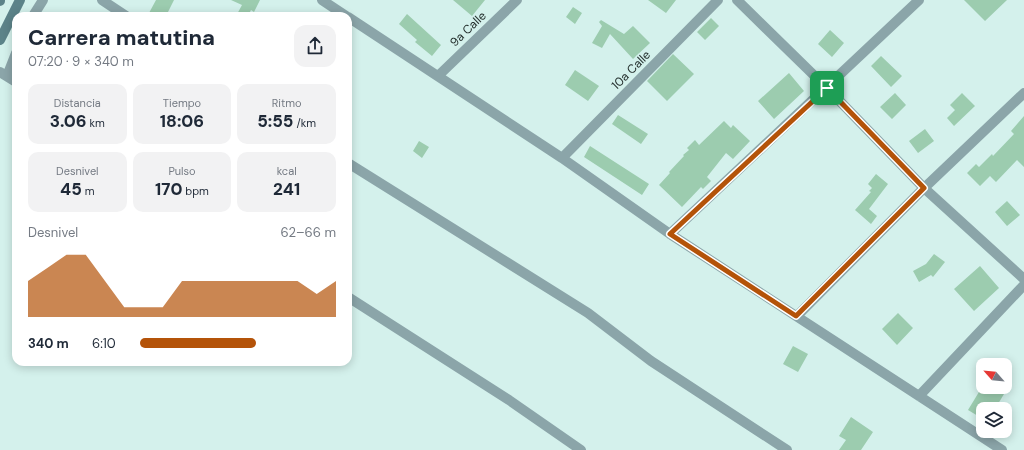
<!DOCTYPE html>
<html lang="es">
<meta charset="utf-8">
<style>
body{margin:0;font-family:"DM Sans",sans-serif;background:#f2f2f3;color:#1f2937;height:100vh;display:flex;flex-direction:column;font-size:15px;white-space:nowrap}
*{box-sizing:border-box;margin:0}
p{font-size:13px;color:#747a83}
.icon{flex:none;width:22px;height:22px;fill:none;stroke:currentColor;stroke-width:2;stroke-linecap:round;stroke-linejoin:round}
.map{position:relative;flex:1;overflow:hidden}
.panel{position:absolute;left:12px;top:12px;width:340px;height:354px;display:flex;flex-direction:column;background:#fff;border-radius:12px;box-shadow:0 2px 10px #0003}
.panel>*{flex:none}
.needle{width:26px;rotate:297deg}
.tools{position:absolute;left:976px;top:358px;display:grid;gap:8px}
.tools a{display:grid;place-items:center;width:36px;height:36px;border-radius:8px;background:#fff;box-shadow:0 2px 10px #0003;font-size:20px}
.pin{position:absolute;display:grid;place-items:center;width:34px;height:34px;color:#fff;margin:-17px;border-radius:8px;box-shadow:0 2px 6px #0006}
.round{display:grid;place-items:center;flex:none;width:42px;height:42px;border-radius:12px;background:#f2f2f3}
.overview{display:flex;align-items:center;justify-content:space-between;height:68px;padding:0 16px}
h1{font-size:22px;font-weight:800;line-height:30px}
.figures{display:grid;grid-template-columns:repeat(3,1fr);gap:6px;height:68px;padding:4px 16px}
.figures div{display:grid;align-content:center;border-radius:10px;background:#f2f2f3;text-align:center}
.figures b{font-size:17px;font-weight:800}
.figures small{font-size:11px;font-weight:400}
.figures p{font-size:11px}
.chart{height:112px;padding:8px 16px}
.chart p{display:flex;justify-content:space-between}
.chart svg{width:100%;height:72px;margin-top:4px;fill:#b45309;opacity:.7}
ul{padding:0 16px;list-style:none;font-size:13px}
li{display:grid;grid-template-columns:64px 48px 1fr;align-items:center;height:30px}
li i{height:10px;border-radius:5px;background:#b45309}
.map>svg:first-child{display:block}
.building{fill:#9cccaf}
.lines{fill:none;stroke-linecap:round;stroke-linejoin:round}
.minor{stroke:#8ba5a9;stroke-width:10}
.secondary{stroke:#5c8389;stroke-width:10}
.route-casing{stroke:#fff;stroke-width:8}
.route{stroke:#b45309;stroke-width:5}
.labels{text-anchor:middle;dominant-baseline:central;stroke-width:3;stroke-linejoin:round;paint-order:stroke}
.street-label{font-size:12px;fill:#25302e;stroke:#d4f1ec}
</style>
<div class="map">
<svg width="1024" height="450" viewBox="0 0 1024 450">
<rect width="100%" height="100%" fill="#d4f1ec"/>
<path class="building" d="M 156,0 L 174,0 L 166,16 L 156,16 L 149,13 Z
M 231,0 L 260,0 L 254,12 L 251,10 L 248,16 L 236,16 L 242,5 Z
M 453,0 L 485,0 L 472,16 Z
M 648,0 L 676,0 L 666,13 Z
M 964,0 L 1007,0 L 985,21 Z
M 573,7 L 582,13 L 575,24 L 566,17 Z
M 407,14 L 441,45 L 432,56 L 415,42 L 417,40 L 399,24 Z
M 711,18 L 719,26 L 705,40 L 697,32 Z
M 601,20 L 624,34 L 633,26 L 650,43 L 633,59 L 610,34 L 602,48 L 592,43 L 602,26 L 599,22 Z
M 830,30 L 844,43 L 832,57 L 818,44 Z
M 673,54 L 694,74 L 667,101 L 647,81 Z
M 881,56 L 902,76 L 891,87 L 871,66 Z
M 575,70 L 599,86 L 588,101 L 565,85 Z
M 789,73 L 804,91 L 774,119 L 758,101 Z
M 895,93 L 906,105 L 892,119 L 880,107 Z
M 962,93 L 975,106 L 954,126 L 947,118 L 955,110 L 950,105 Z
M 618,115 L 648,134 L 641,144 L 612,124 Z
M 1024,116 L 1024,167 L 1017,160 L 996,182 L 990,176 L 980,186 L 967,173 L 976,164 L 979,167 L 992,154 L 993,156 L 1014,134 L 1011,131 Z
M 724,121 L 731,128 L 733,125 L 750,141 L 733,159 L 726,153 L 707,177 L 711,181 L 703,189 L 701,187 L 682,207 L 659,185 L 670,173 L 669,172 L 684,156 L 683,155 L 689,150 L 687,148 L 695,140 L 699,145 Z
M 925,129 L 934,141 L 918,153 L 909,141 Z
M 419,141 L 429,147 L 422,158 L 413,151 Z
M 590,146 L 649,184 L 642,195 L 584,157 Z
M 876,174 L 888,184 L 869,209 L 877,216 L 871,224 L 855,210 L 871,192 L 869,191 L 872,188 L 868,184 Z
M 1007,201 L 1020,215 L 1007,226 L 995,212 Z
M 934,254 L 945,262 L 933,277 L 931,275 L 919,282 L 913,271 L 926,264 Z
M 980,266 L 999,288 L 974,311 L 954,289 Z
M 898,313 L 913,328 L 897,345 L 882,329 Z
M 793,346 L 808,354 L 798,372 L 783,364 Z
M 982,387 L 993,387 L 1004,394 L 995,409 L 983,409 L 983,419 L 968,410 Z
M 851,417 L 873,432 L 861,450 L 839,450 L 846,440 L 839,436 Z"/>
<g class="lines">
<path class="minor" d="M 102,0 L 126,16
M 322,0 L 346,16
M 737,0 L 827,88 L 924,188 L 1024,279
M 33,16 L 43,0
M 348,17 L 562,158 L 670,234 L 1002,450
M 0,72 L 16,82
M 7,76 L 16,53
M 438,76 L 517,0
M 562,158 L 718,0
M 348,163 L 588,313 L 651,361 L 787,450
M 670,234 L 919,0
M 348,297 L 509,400 L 581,450
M 797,316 L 924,188 L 1024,93
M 919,396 L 1024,285"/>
<path class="secondary" d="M 0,1 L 0,0
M 0,40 L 20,0"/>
</g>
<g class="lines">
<defs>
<path id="route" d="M 827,88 L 924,188 L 796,316 L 670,234 Z"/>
</defs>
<use href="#route" class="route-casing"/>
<use href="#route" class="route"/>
</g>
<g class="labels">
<g class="street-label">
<text transform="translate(468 29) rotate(-44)">9a Calle</text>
<text transform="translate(631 70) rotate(-45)">10a Calle</text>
</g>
</g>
</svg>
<div class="tools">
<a><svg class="needle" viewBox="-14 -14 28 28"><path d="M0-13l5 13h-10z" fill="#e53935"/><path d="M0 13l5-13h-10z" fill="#747a83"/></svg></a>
<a><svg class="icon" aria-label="layers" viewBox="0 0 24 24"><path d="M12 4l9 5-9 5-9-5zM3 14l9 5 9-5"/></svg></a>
</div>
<div class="pin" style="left:827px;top:88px;background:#1e9e55"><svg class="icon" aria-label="arrive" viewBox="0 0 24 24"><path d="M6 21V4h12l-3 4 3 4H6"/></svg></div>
<section class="panel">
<div class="overview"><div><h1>Carrera matutina</h1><p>07:20 · 9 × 340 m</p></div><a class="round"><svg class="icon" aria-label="share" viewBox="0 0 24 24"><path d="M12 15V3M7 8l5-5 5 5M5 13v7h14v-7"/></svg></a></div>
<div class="figures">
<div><p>Distancia</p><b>3.06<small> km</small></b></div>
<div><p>Tiempo</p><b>18:06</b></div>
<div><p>Ritmo</p><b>5:55<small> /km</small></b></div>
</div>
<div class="figures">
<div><p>Desnivel</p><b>45<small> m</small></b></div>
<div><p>Pulso</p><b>170<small> bpm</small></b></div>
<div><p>kcal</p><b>241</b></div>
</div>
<div class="chart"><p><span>Desnivel</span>62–66 m</p>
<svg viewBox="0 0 160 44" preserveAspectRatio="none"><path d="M0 44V22L10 14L20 6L30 6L40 22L50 38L60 38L70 38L80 22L90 22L100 22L110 22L120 22L130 22L140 22L150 30L160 22V44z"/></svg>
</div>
<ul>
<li><b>340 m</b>6:10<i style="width:59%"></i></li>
</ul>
</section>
</div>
